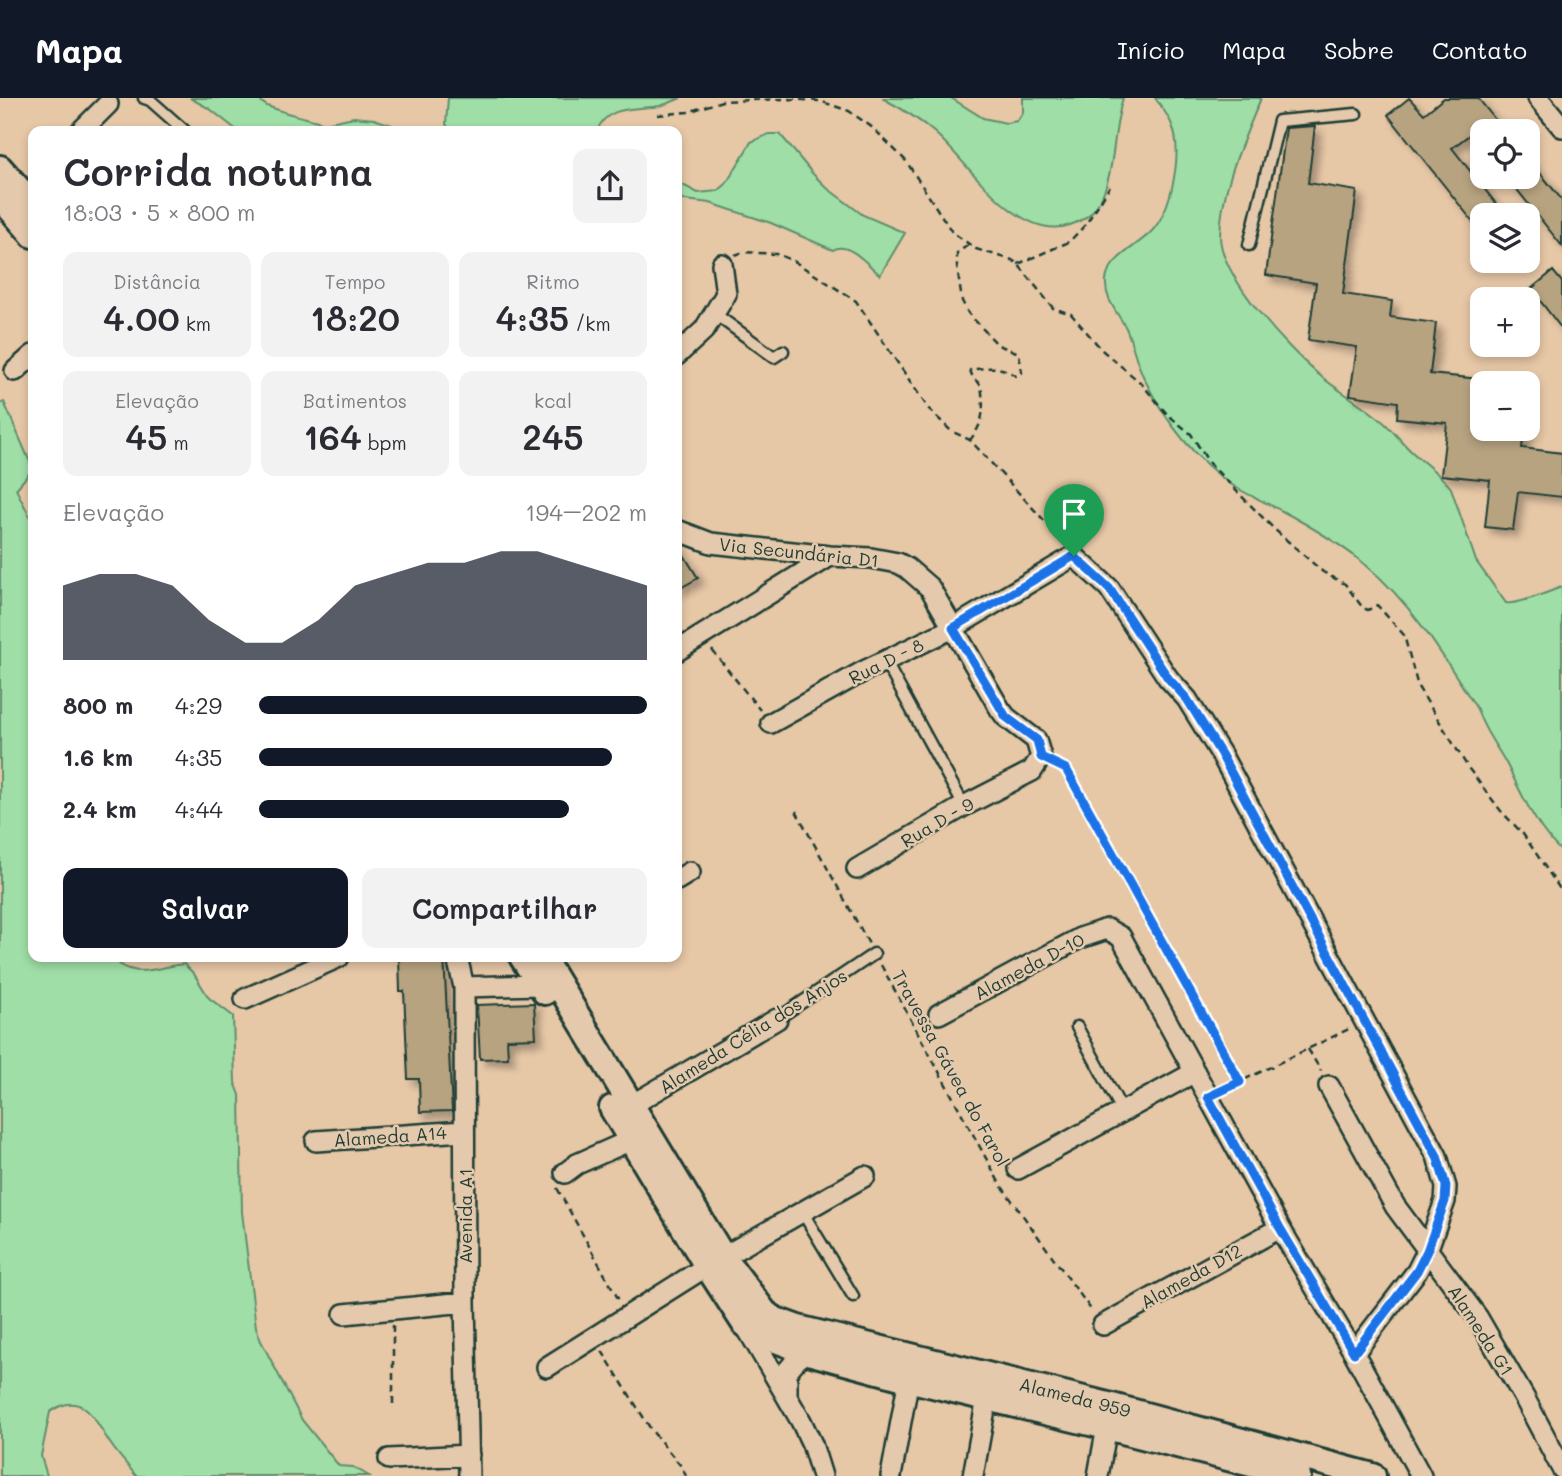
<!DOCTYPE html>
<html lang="pt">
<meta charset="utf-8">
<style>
body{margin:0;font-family:Mali,sans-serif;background:#f2f2f3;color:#2b2b33;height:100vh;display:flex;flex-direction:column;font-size:26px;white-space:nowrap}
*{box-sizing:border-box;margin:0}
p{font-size:23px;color:#7c7c81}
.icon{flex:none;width:38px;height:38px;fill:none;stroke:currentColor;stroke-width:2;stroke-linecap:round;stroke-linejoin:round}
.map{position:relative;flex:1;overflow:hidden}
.details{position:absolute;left:28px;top:28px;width:654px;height:836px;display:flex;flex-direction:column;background:#fff;border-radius:14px;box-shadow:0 4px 10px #0003}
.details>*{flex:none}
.tools{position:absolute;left:1470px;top:21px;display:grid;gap:14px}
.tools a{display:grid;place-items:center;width:70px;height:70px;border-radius:14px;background:#fff;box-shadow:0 4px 10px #0003;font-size:35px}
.pin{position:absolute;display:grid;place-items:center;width:60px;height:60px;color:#fff;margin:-72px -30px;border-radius:50% 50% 50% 0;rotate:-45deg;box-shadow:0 0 7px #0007}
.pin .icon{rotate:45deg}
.round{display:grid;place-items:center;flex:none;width:74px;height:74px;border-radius:14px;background:#f2f2f3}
.overview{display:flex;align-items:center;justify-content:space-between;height:119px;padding:0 35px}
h1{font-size:38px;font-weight:600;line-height:52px}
.stats{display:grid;grid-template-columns:repeat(3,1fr);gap:10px;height:119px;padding:7px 35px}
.stats div{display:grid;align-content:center;border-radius:14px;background:#f2f2f3;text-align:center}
.stats b{font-size:35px;font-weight:600}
.stats small{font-size:19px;font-weight:400}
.stats p{font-size:19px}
.chart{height:196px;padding:14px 35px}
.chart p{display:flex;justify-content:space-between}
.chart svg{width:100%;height:126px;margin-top:7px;fill:#111827;opacity:.7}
.action{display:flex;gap:14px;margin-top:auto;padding:14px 35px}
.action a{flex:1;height:80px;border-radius:14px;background:#111827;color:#fff;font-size:28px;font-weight:600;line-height:80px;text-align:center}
.action a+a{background:#f2f2f3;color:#2b2b33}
ul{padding:0 35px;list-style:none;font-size:23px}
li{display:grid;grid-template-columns:112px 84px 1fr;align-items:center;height:52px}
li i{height:18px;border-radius:9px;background:#111827}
header{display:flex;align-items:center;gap:42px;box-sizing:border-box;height:98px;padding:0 35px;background:#111827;color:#fff}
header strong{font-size:33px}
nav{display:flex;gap:38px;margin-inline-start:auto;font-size:24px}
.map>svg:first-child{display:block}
.green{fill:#9fdea6;stroke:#5f8e6d;stroke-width:2}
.building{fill:#b7a380;stroke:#1f3d34;stroke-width:2;filter:url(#shadow)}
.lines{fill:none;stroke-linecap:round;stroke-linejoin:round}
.service-casing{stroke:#1f3d34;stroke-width:15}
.minor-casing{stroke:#1f3d34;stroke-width:24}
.tertiary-casing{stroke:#1f3d34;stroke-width:30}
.path{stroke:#1f3d34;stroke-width:2.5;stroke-dasharray:7 5;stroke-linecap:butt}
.service{stroke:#e5c9ac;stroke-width:10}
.minor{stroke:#e5c9ac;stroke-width:19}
.tertiary{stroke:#e5c9ac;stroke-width:24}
.route-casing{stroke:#fff;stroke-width:14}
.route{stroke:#1a73e8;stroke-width:9}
.labels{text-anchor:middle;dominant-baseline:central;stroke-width:5;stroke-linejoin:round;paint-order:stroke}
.street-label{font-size:18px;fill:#1f3d34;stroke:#e5c9ac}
</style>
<header>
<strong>Mapa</strong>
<nav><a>Início</a><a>Mapa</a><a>Sobre</a><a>Contato</a></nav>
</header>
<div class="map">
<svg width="1562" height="1378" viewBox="0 0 1562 1378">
<defs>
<filter id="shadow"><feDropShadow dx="6" dy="6" stdDeviation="3.5" flood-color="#0004"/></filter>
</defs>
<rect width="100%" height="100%" fill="#e6c7a6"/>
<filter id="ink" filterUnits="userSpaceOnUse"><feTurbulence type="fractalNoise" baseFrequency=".0143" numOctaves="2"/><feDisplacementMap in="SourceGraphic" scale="14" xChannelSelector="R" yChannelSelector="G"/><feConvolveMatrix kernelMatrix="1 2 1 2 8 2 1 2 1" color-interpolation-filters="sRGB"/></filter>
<g filter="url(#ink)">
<path class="green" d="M 190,0 L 256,0 L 267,8 L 287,15 L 325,25 L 354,19 L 374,21 L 410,33 L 238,33 L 210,11 Z
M 448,0 L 681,0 C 674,3 667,6 660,8 C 637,12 607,6 597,33 L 450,33 L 446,26 Z
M 882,0 L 951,0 L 983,20 L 1006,25 L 1017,23 L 1023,14 L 1023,0 L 1123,0 C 1112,33 1116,74 1099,104 C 1093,116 1082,123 1070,127 C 1018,145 969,65 935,35 C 919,21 901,10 882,0 Z
M 1155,0 L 1261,0 C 1243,44 1221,89 1220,138 C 1220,177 1287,250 1317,275 C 1337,293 1362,305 1382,323 C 1393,332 1401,344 1412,354 C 1425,366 1440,376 1451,390 L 1476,463 L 1506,505 C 1518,507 1548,494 1562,489 L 1562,754 C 1535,729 1522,696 1506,665 C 1496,647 1483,631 1477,611 C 1445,561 1413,507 1367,468 C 1342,447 1312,429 1282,413 C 1267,405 1250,398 1235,389 C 1196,363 1164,322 1144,280 C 1136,264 1133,246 1126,230 C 1118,215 1104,201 1106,182 C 1109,160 1138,148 1152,133 C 1172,111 1183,54 1172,27 C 1168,17 1161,8 1155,0 Z
M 769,36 L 780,36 L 813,76 L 827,90 L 863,117 L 905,135 L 880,177 C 869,168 848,142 833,152 L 771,125 L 710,105 L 677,101 L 677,84 L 698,95 L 718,93 L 726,86 L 751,44 Z
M 4,304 L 33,371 L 16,391 L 33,425 L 33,859 L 112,859 C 133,884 158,868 184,866 L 194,876 L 209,900 L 233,918 L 235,984 L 240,997 L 242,1114 L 256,1229 L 261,1243 L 302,1322 L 339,1368 L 353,1369 L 369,1378 L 136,1378 C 127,1366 116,1355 108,1342 C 93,1318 81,1292 50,1314 L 41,1358 L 47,1378 L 0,1378 L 0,306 Z"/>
<path class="building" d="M 1409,0 L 1424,16 L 1444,0 L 1478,0 L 1504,33 L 1482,33 L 1482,48 L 1472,35 L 1452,50 L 1505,117 L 1482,117 L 1482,135 L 1388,17 Z
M 1315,28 L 1308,85 L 1357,93 L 1343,196 L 1392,203 L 1390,219 L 1436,225 L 1430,276 L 1480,281 L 1475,331 L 1524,333 L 1522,350 L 1562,355 L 1562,399 L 1518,394 L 1513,432 L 1485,429 L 1490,382 L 1441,377 L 1447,325 L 1397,320 L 1398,304 L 1350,297 L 1357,249 L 1308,242 L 1316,185 L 1266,177 L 1286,30 Z
M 1528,60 L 1562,102 L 1562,148 L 1507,79 L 1528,79 Z
M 1553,173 L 1562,184 L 1562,231 L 1531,191 Z
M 677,446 L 698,480 L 677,492 Z
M 399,859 L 444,859 L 452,1013 L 420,1014 L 419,981 L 408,981 L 404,893 L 400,893 Z
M 534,905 L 536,940 L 507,941 L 508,960 L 480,961 L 477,907 Z"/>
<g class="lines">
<defs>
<path id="service" d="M 144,0 L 150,2 L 185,33
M 1249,147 L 1279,23 L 1356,16
M 715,216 L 774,259 L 783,253
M 885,563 L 964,708
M 777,921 L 874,856
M 1077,929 L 1123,1014
M 803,1115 L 853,1198"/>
<path id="minor" d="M 1538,0 L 1562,29
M 81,33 L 108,6
M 677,257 L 704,232 L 726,196 L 722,166
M 15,273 L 33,257
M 677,432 L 711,445 L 830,458 L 871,460 L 898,465 L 907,470 L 930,490 L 1000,611 L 1006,619 L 1036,642 L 1041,659 L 1032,673 L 964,708 L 857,771
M 677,553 L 830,458
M 771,625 L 864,573 L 953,530 L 1074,458 L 1109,490 L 1168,580 L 1187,601 L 1221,656 L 1437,1058 L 1446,1089 L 1445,1103 L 1427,1153 L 1417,1173 L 1354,1255
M 677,782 L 690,774
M 457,859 L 464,889 L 465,1204 L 469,1378
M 464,889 L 541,887
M 245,901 L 339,859
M 939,916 L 1080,840 L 1107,831 L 1121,839 L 1280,1130 L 1354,1255 L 1421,1378
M 1329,988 L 1395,1108 L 1478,1220 L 1525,1301 L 1562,1371
M 630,1008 L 777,921
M 316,1043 L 464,1033
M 1018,1071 L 1195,974
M 565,1075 L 577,1066 L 631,1042
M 723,1159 L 865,1078
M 344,1216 L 465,1204
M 745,1227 L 801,1323 L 812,1346 L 822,1378
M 1103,1227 L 1280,1130
M 547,1269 L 707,1168
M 787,1297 L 787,1273 L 800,1258 L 817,1247
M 389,1361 L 469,1357
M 891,1378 L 911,1269
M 973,1378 L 987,1300
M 1098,1378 L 1107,1329"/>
<path id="tertiary" d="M 0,70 L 33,107
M 0,99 L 33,137
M 522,859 L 545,894
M 542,859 L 723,1159 L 765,1215 L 776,1222 L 798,1230 L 1108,1307 L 1373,1378
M 612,1010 L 707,1168 L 744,1225 L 755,1234 L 808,1254 L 908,1281 L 1107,1329 L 1298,1378"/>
</defs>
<use href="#service" class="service-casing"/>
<use href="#minor" class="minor-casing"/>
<use href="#tertiary" class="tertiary-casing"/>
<path class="path" d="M 658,17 L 688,14 L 722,3 L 787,1 L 820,3 L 849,13 L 873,30 L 906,63 L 952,134 L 976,151 L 1012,162 L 1018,166 L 1053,210 L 1071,216 L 1103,253 L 1141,285 L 1167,316 L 1191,336 L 1209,365 L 1274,431 L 1323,474 L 1345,486 L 1363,510 L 1368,512 L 1377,507 L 1404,537 L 1418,589 L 1469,671 L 1501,713 L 1523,736 L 1562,794
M 968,147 L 957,155 L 957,169 L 962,203 L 968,215 L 998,247 L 1019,255 L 1022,275 L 1016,278 C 1001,267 988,269 970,272 L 973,280 L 981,287 C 984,309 985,324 970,342
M 735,157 L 744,154 L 776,156 L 792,162 L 856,203 L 928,310 L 951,333 L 970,342 L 1064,444
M 1018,166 L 1069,144 L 1086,126 L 1110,88
M 712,552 L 760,612
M 1056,667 L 1066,671 L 1240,984
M 796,713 L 869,846
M 881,867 L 1000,1086 L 1092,1213
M 1308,951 L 1321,973
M 1223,992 L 1349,931
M 557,1090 L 620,1204
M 602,1253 L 652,1333 L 681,1368 L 686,1378
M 393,1306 L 393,1227"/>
<use href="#service" class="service"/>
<use href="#minor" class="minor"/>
<use href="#tertiary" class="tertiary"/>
</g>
</g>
<g class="lines" filter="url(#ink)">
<defs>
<path id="route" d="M 1074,458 L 1109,490 L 1168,580 L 1187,601 L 1221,656 L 1437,1058 L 1446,1088 L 1445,1103 L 1427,1153 L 1417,1173 L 1354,1255 L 1280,1130 L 1208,999 L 1240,984 L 1066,671 L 1041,659 L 1037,642 L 1006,619 L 953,530 Z"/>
</defs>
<use href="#route" class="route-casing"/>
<use href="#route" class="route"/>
</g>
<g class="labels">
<g class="street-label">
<text transform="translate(799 454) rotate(6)">Via Secundária D1</text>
<text transform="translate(886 563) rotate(-26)">Rua D - 8</text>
<text transform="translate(937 724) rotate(-30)">Rua D - 9</text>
<text transform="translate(1029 868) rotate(-28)">Alameda D-10</text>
<text transform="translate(753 933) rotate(-32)">Alameda Célia dos Anjos</text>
<text transform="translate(951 970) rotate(61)">Travessa Gávea do Farol</text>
<text transform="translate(390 1038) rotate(-4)">Alameda A14</text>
<text transform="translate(465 1118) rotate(-90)">Avenida A1</text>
<text transform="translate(1191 1178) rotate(-29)">Alameda D12</text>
<text transform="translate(1481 1232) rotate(57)">Alameda G1</text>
<text transform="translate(1075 1299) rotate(14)">Alameda 959</text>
</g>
</g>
</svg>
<div class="tools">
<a><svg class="icon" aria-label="locate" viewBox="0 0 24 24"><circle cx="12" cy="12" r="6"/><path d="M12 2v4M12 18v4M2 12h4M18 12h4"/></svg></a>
<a><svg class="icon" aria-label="layers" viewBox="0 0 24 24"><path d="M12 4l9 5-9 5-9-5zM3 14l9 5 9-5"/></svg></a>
<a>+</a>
<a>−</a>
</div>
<div class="pin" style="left:1074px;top:458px;background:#1e9e55"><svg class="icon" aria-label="arrive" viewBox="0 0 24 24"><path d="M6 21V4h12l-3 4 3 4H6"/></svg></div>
<section class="details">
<div class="overview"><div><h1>Corrida noturna</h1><p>18:03 · 5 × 800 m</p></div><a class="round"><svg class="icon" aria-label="share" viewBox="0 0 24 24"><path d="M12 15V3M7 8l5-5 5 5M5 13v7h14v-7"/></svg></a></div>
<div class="stats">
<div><p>Distância</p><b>4.00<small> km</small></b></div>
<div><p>Tempo</p><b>18:20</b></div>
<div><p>Ritmo</p><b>4:35<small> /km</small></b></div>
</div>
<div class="stats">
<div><p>Elevação</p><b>45<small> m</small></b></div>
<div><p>Batimentos</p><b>164<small> bpm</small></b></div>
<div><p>kcal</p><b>245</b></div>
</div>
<div class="chart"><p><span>Elevação</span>194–202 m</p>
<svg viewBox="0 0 160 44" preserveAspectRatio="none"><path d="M0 44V18L10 14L20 14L30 18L40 30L50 38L60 38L70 30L80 18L90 14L100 10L110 10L120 6L130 6L140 10L150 14L160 18V44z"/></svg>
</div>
<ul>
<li><b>800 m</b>4:29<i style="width:100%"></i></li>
<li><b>1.6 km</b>4:35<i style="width:91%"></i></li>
<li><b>2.4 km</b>4:44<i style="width:80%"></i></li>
</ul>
<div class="action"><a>Salvar</a><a>Compartilhar</a></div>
</section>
</div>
